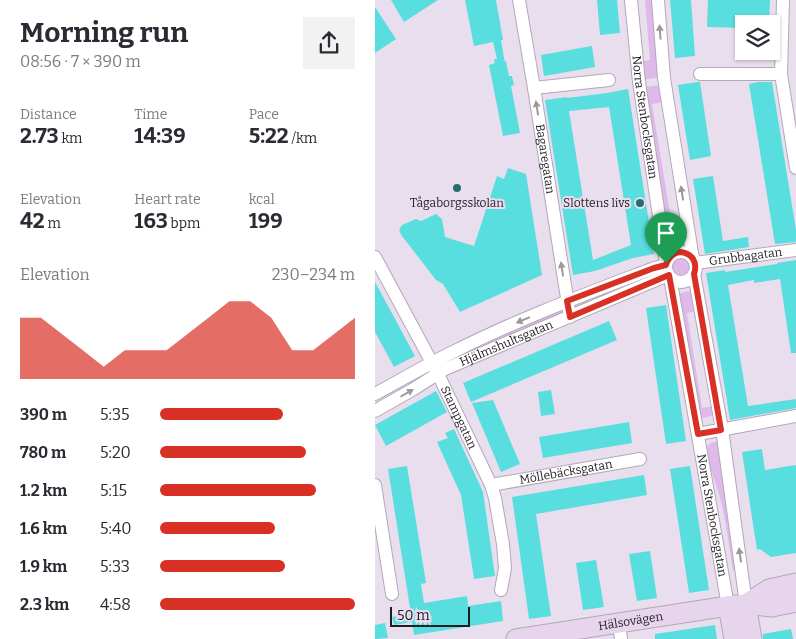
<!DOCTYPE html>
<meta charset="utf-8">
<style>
body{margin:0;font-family:Bitter,serif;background:#f2f2f3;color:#2b2b33;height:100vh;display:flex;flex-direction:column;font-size:19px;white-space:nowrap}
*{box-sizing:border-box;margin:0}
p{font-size:16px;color:#7c7c81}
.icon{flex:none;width:28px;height:28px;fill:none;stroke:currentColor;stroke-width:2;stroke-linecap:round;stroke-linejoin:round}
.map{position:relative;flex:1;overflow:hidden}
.panel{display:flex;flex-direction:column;background:#fff;width:375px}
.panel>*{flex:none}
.fabs{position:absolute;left:360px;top:15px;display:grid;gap:10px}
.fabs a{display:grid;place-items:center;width:45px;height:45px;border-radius:0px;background:#fff;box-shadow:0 1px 4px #0004;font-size:25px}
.scale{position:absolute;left:15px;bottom:12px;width:80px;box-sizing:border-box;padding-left:5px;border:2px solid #201c22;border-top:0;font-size:14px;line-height:18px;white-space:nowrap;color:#201c22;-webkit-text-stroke:4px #e9deed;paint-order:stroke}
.pin{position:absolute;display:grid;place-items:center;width:42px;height:42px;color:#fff;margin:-51px -21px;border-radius:50% 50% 50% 0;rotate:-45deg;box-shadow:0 0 5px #0007}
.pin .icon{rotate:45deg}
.round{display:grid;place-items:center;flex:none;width:52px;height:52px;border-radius:0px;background:#f2f2f3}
.summary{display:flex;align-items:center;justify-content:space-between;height:85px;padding:0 20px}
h1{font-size:28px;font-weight:700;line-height:38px}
.stats{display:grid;grid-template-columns:repeat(3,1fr);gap:8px;height:85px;padding:5px 20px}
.stats div{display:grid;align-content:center}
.stats b{font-size:21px;font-weight:700}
.stats small{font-size:14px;font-weight:400}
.stats p{font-size:14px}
.chart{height:140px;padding:10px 20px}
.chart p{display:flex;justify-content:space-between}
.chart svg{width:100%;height:90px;margin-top:5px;fill:#d93025;opacity:.7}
ul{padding:0 20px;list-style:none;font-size:16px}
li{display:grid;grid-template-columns:80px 60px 1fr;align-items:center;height:38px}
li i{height:12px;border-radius:6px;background:#d93025}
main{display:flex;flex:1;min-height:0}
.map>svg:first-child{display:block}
.green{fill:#deb9ea}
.building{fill:#59dee0;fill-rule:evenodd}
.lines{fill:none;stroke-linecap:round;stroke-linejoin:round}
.street-casing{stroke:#b3a8b7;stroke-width:14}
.secondary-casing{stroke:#b3a8b7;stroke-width:21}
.street{stroke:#fff;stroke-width:12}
.secondary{stroke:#e7d4ed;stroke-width:19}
.oneway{fill:#9b999c}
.route-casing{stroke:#fff;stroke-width:10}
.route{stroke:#d93025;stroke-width:6}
.poi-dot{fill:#236f70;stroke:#e9deed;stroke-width:2}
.labels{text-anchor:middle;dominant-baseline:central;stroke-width:4;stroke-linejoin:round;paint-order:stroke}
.street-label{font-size:12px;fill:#201c22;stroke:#e9deed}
.poi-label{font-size:12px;fill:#201c22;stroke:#e9deed}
</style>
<main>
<section class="panel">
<div class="summary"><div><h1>Morning run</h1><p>08:56 · 7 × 390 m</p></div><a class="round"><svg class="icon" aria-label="share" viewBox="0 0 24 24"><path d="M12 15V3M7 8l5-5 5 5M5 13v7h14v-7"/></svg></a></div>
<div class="stats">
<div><p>Distance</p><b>2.73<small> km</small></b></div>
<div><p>Time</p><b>14:39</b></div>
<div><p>Pace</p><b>5:22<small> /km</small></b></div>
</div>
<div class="stats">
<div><p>Elevation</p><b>42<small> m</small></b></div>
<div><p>Heart rate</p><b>163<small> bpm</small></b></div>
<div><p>kcal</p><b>199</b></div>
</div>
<div class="chart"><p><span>Elevation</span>230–234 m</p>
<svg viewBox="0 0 160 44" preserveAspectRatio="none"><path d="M0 44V14L10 14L20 22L30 30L40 38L50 30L60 30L70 30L80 22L90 14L100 6L110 6L120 14L130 30L140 30L150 22L160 14V44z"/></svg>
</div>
<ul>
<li><b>390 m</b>5:35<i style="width:63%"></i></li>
<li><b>780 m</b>5:20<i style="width:75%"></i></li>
<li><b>1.2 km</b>5:15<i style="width:80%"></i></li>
<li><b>1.6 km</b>5:40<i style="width:59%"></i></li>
<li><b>1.9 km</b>5:33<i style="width:64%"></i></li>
<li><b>2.3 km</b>4:58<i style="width:100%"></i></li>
</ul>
</section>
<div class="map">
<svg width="421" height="639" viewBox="0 0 421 639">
<rect width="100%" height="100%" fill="#e9deed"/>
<path class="green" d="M 270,0 L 277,0 L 285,77 L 267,80 L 265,62 L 275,60 Z
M 286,85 L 289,102 L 277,104 L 297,226 L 308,225 L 311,239 L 293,242 L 269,87 Z
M297 266a9 9 0 1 1 18 0a9 9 0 1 1-18 0Z
M 319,290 L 323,311 L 312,313 L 327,408 L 338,406 L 340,415 L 323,419 L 301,294 Z
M 185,310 L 188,315 L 77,363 L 75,357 Z
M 345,441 L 362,570 L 358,571 C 353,541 350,508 339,479 C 336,470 330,458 332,448 C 334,442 339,442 345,441 Z"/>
<path class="building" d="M 16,0 L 63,0 L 29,22 Z
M 90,0 L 121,0 L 128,40 L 126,40 L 129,58 L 125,58 L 129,58 L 130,62 L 131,61 L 134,76 L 137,76 L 139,85 L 136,86 L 145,133 L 128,136 L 114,65 L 120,63 L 119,59 L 122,59 L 118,42 L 99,46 Z
M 222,0 L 242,0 L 245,33 L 225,35 Z
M 295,0 L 316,0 L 320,56 L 300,58 Z
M 333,0 L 395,0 L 394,24 L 369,24 L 369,28 L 332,27 Z
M 0,7 L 21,39 L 0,53 Z
M 217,46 L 220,67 L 169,76 L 166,55 Z
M 323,82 L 325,82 L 336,156 L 315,160 L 303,85 Z
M 383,82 L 397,82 L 421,230 L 421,242 L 400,244 L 374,84 Z
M 253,89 L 279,254 L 258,258 L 220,271 L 198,275 L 170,100 L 192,97 L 192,98 L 232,93 ZM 234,107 L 256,245 L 218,260 L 194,111 Z
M 133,168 L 151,174 L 167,275 L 85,312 L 68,284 L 61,280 L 27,236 L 24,230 L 27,225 L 41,219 L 46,221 L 61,214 L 67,219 L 70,237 L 99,246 L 122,176 L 129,179 Z
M 338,176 L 348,241 L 373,237 L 374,247 L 330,254 L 318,179 Z
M 421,260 L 421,353 L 416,353 L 405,279 L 379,283 L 379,280 L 353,285 L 373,406 L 421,399 L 421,408 L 355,420 L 331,273 L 350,270 L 350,272 L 402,264 L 402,263 Z
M 0,282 L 40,356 L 19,367 L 0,332 Z
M 291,305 L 311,441 L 291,444 L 271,308 Z
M 234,321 L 242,340 L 96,402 L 88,383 Z
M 176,390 L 180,414 L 166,416 L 163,392 Z
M 61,391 L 72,412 L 11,446 L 0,425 Z
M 118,400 L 145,464 L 126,472 L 97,403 Z
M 254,422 L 257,443 L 168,458 L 164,437 Z
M 79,429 L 108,492 L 120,576 L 99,579 L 86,495 L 62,442 L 73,438 L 70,433 Z
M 387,449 L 390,470 L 421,465 L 421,553 L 396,557 L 385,549 L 382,550 L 367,452 Z
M 32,466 L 51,583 L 46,584 L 49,603 L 92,596 L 93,606 L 126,601 L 128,621 L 39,635 L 37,622 L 19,625 L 17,617 L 36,614 L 13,469 Z
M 315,466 L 334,590 L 314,593 L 295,469 Z
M 269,475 L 272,495 L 161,514 L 176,616 L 154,619 L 137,497 Z
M 275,551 L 282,598 L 262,601 L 254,554 Z
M 221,560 L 229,607 L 208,610 L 201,563 Z
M 10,623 L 13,638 L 0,639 L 0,625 Z
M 340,625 L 342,639 L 280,639 L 280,634 Z
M 416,629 L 418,639 L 388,639 L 388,634 Z"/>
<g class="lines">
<defs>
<g id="street">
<path id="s1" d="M 144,0 L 159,88 L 195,317"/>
<path id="s2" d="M 256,0 L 264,82 L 291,263"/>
<path d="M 283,0 L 289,78 L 318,259"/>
<path d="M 408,0 L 406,74 L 421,168"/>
<path d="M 325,74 L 406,74"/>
<path d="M 159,88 L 234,80"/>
<circle cx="306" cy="267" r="15"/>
<path id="s3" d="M 0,257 L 63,374 L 116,485 L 120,498 L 128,544 L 130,568 L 126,590"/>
<path id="s4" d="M 320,263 L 421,250"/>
<path d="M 319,274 L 347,429 L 371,604"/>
<path id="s5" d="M 295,277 L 353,606"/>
<path d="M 0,394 C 26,380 51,365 78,352 C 143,319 211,294 279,268 L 291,265"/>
<path id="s6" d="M 0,411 L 37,390 L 70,369 L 293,275"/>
<path d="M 323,434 L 421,416"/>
<path d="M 0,485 L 17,594"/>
<path id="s7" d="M 116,485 L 265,459"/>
<path d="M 244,623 L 246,639"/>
</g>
<g id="secondary">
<path d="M 371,604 L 394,589 L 421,583"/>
<path d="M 371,604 L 377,639"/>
<path d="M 353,606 L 359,639"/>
<path id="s8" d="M 141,639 L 353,606 L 371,604 L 397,607 L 421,602"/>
</g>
</defs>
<use href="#street" class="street-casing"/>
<use href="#secondary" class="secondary-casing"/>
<use href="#street" class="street"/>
<use href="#secondary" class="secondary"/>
</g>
<defs><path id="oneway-solid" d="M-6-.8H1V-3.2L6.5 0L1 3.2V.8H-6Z" transform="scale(1.25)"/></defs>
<g class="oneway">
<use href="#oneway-solid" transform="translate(285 32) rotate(-94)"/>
<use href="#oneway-solid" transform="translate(162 108) rotate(-99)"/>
<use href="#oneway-solid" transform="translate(307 193) rotate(-99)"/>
<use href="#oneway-solid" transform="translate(187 269) rotate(-99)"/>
<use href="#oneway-solid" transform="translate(148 320) rotate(157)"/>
<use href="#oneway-solid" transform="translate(32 393) rotate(-30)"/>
<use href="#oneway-solid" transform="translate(365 555) rotate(-98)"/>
</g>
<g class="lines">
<defs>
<path id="route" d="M 305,252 C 317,253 323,262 319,274 L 346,430 L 323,434 L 297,291 L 294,275 L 195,317 L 192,301 L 279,268 L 291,265 C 293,258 297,253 305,252 Z"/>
</defs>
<use href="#route" class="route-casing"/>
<use href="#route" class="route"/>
</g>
<g class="poi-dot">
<circle cx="82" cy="188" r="5"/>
<circle cx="265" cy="203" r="5"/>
</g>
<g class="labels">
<g class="street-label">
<text stroke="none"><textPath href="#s2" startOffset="118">Norra Stenbocksgatan</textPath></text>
<text stroke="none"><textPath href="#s1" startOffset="161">Bagaregatan</textPath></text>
<text stroke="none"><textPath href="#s4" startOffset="51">Grubbagatan</textPath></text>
<text stroke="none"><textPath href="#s6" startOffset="148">Hjälmshultsgatan</textPath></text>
<text stroke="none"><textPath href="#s3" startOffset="181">Stampgatan</textPath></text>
<text stroke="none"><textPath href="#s7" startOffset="76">Möllebäcksgatan</textPath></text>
<text stroke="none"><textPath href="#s5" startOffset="242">Norra Stenbocksgatan</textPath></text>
<text stroke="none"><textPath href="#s8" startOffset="116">Hälsovägen</textPath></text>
</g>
<g class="poi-label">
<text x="82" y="203">Tågaborgsskolan</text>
<text x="255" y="203" text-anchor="end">Slottens livs</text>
</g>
</g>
</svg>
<div class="fabs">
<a><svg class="icon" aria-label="layers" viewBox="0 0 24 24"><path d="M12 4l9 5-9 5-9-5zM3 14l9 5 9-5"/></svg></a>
</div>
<div class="scale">50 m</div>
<div class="pin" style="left:291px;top:263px;background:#1e9e55"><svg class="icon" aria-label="arrive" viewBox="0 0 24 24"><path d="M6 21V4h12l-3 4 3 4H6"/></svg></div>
</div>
</main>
